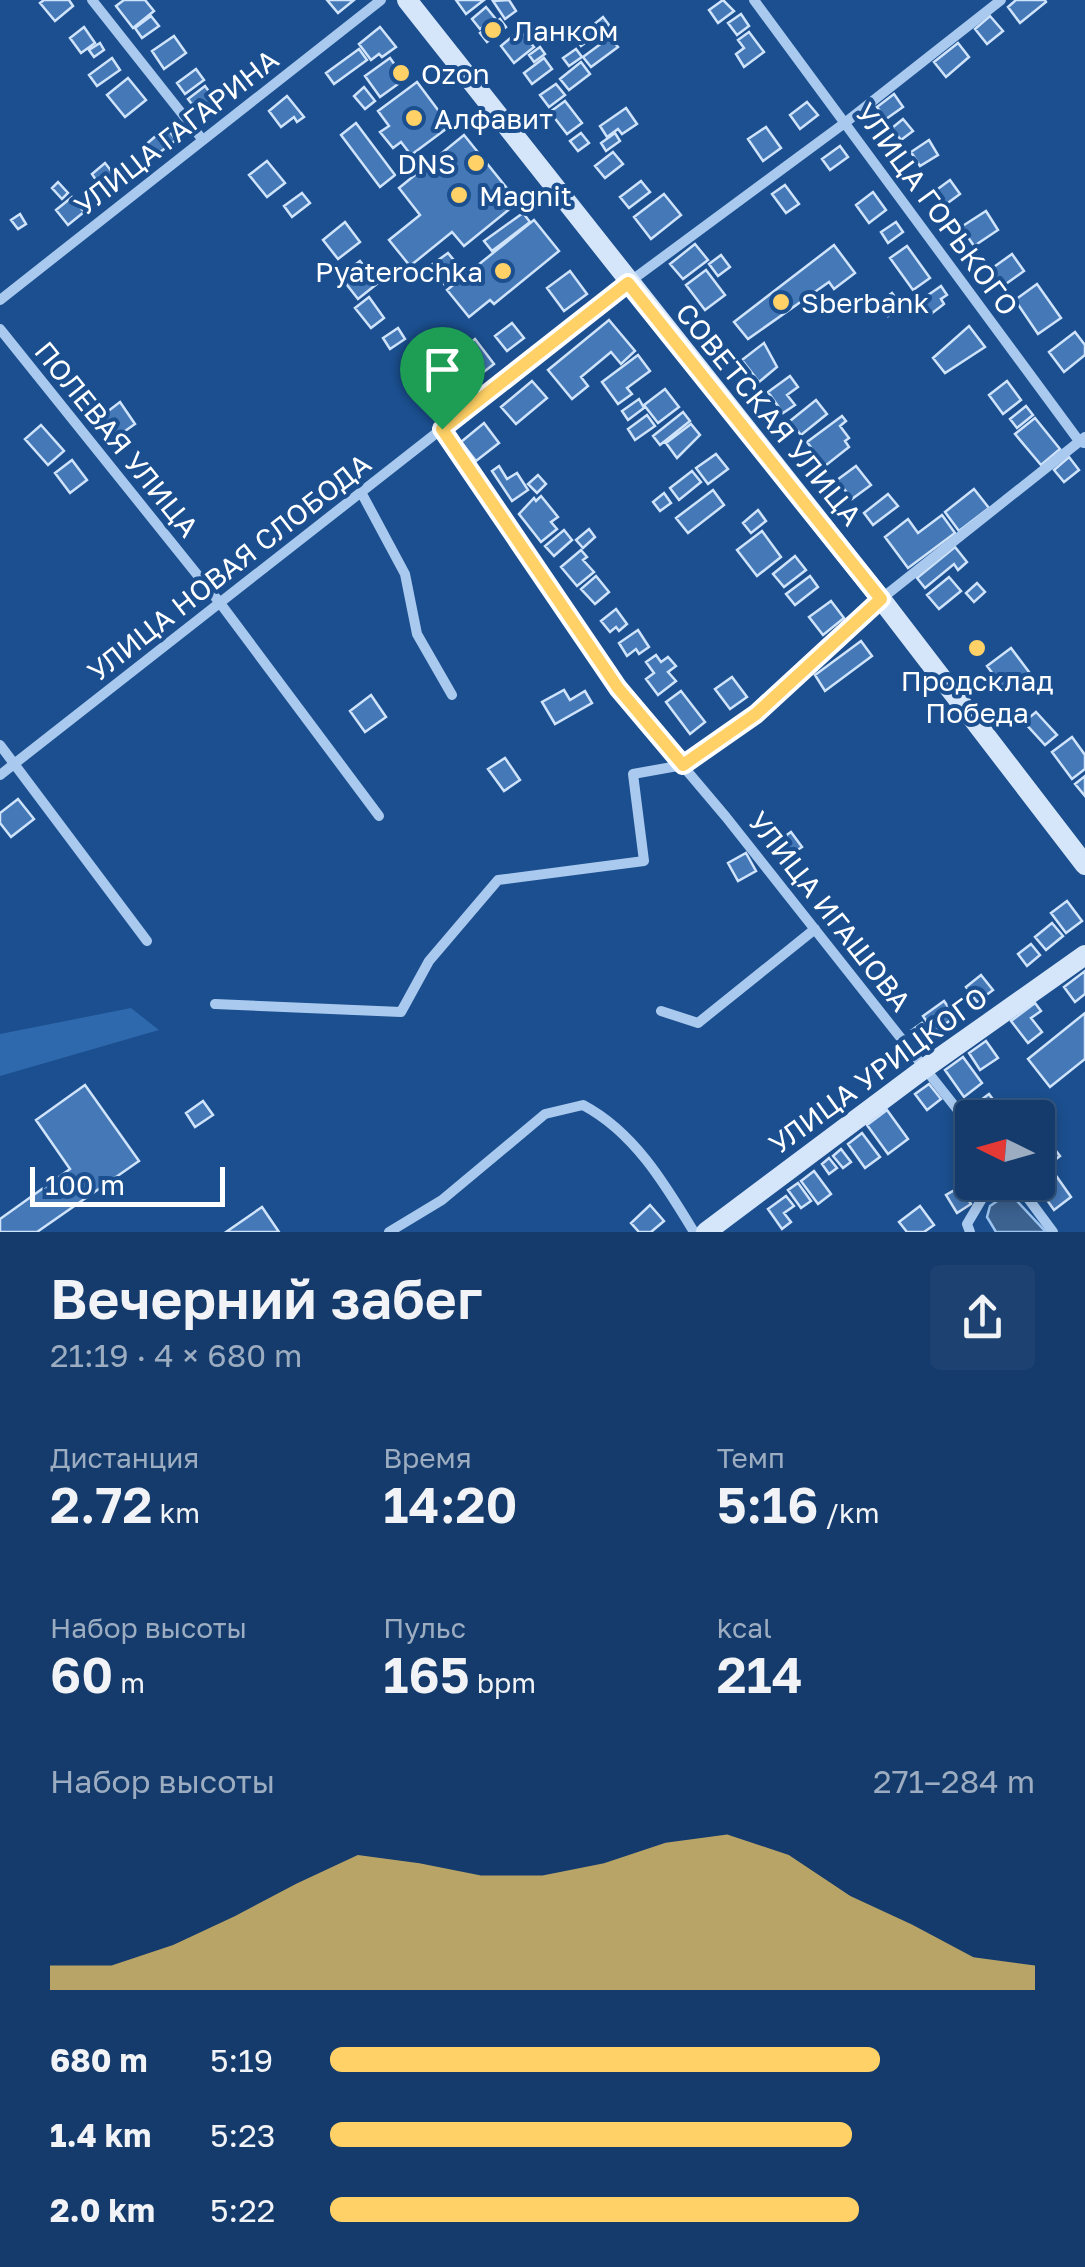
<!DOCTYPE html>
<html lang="ru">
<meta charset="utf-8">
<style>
body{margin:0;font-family:"Golos Text",sans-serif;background:#1d4271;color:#f1f3f6;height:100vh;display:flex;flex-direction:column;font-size:38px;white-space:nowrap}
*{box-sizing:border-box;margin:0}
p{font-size:32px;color:#9dadc1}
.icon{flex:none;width:55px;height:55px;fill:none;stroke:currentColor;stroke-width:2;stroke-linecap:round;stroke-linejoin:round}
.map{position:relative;height:1232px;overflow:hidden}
.drawer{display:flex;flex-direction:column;background:#143b6b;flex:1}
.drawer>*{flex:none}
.needle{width:65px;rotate:275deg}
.tools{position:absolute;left:955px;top:1100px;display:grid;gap:20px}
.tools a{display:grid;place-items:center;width:100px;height:100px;border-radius:10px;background:#143b6b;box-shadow:0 5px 15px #0003,0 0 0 2px #33557e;font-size:50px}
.scale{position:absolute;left:30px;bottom:25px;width:195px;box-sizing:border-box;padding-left:10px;border:5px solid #fff;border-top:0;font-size:28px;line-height:35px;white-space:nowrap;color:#fff;-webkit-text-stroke:8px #1b4f8f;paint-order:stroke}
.pin{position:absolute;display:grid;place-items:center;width:85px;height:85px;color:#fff;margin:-102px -42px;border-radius:50% 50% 50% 0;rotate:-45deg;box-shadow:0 0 10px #0007}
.pin .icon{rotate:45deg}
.round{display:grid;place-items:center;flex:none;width:105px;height:105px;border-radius:10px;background:#1d4271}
.head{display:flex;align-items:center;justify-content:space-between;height:170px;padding:0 50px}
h1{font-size:55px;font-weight:600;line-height:75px}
.stats{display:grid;grid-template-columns:repeat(3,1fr);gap:15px;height:170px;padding:10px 50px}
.stats div{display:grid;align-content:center}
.stats b{font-size:50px;font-weight:600}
.stats small{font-size:28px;font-weight:400}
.stats p{font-size:28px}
.chart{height:280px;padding:20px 50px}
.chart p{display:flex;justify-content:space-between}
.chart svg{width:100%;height:180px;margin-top:10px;fill:#ffd166;opacity:.7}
ul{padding:0 50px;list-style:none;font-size:32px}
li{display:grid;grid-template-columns:160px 120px 1fr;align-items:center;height:75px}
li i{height:25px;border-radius:12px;background:#ffd166}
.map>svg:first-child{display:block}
.green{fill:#2e69ad}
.water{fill:#3c6290;stroke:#9cc4f0;stroke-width:2.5}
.building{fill:#4478b7;stroke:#cfe3fa;stroke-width:2.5}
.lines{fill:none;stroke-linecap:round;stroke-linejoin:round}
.minor{stroke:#a9c9ee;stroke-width:10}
.secondary{stroke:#d6e6fa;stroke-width:20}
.route-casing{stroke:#fff;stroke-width:20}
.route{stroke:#ffd166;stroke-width:12}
.poi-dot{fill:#ffd166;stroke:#1b4f8f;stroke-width:4}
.labels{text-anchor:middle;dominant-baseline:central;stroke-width:8;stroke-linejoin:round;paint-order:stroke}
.poi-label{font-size:28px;fill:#fff;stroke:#1b4f8f;text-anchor:start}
.street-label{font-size:28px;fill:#fff;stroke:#1b4f8f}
</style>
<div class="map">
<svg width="1085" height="1232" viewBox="0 0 1085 1232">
<rect width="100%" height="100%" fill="#1b4f8f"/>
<path class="green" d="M 131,1008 L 159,1030 L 0,1076 L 0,1034 Z"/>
<path class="water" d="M 1006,1195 L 1016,1200 L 1046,1232 L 996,1232 L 987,1217 L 990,1206 Z"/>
<path class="building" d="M 44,0 L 69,0 L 73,6 L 55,21 L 40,3 Z
M 124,0 L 145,0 L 154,11 L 133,28 L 116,6 Z
M 327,0 L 354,0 L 338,13 Z
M 456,0 L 484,0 L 466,14 Z
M 509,0 L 516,11 L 505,19 L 493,1 Z
M 723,0 L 734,11 L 718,23 L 709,10 Z
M 1016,0 L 1045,0 L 1046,2 L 1020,23 L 1008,7 Z
M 486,7 L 495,18 L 480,29 L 472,19 Z
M 741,14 L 749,26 L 737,35 L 728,23 Z
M 151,16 L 159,26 L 142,38 L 135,28 Z
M 990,16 L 1003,31 L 987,44 L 975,29 Z
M 603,17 L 609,25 L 581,46 L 576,39 Z
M 500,19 L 506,27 L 487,42 L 480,33 Z
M 84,27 L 95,43 L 81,53 L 70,38 Z
M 380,27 L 396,47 L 382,57 L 379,54 L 371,60 L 359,44 Z
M 520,30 L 534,47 L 514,63 L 501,46 Z
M 749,32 L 764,52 L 744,67 L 736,54 L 744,48 L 738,40 Z
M 174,36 L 186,53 L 164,69 L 152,51 Z
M 610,37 L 618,47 L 591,67 L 583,57 Z
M 100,43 L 104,50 L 94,57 L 89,50 Z
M 958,43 L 969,57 L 946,77 L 934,62 Z
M 540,47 L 545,54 L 534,62 L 529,55 Z
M 359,49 L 367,60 L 334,84 L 326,73 Z
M 576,49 L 582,57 L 569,66 L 563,58 Z
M 112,58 L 120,70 L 97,86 L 89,75 Z
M 390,58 L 405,79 L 380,97 L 365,76 Z
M 544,58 L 552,69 L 532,84 L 524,73 Z
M 581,62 L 590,74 L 569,90 L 560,79 Z
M 196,69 L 204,80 L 185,94 L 177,83 Z
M 128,78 L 146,100 L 125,117 L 107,95 Z
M 417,82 L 450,126 L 411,155 L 401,142 L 393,148 L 380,132 L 389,126 L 378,111 Z
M 556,84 L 565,95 L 549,107 L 540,95 Z
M 205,86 L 221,108 L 204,120 L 188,99 Z
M 364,87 L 375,101 L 365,109 L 354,96 Z
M 894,94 L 903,107 L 886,119 L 877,107 Z
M 287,96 L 304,117 L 297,122 L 294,117 L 281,127 L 269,111 Z
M 565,101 L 582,123 L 567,134 L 550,112 Z
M 807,102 L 818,115 L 800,129 L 790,115 Z
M 626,108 L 637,124 L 622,134 L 618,129 L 607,137 L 600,126 Z
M 903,119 L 913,131 L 901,140 L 892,128 Z
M 356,123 L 395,175 L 380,187 L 341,135 Z
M 166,127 L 176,140 L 151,159 L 142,148 Z
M 766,127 L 781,148 L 763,161 L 748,139 Z
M 581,133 L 589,143 L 578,151 L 570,141 Z
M 615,133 L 620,141 L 606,151 L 601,143 Z
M 464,135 L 518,202 L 464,246 L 452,232 L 410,266 L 389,240 L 420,215 L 399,188 Z
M 929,140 L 938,155 L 920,166 L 911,152 Z
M 840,146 L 848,157 L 830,170 L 822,159 Z
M 613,152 L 623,164 L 605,178 L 595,166 Z
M 267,161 L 285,183 L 267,197 L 249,175 Z
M 105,163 L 120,182 L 109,191 L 104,184 L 98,190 L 93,183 L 96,180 L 92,174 Z
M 950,180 L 960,194 L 945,205 L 935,191 Z
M 641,181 L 650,192 L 629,208 L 620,197 Z
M 58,182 L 68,193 L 62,199 L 52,188 Z
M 785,185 L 799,204 L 786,213 L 772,194 Z
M 873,192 L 886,210 L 869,223 L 856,205 Z
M 302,193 L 310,203 L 292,217 L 284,206 Z
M 664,194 L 681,215 L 651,239 L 634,217 Z
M 72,197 L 84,212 L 68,225 L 56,210 Z
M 986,211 L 998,230 L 974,246 L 961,227 Z
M 523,213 L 530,222 L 492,251 L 484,241 Z
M 20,214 L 26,224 L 18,229 L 11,220 Z
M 534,220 L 559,251 L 494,304 L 490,300 L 469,317 L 447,290 Z
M 345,222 L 360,242 L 338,259 L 323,240 Z
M 896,222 L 903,232 L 888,243 L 881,232 Z
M 695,244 L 708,260 L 683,279 L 670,264 Z
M 834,245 L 855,273 L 834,289 L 829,282 L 748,339 L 734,322 Z
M 907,246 L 930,278 L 913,290 L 890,258 Z
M 448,253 L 462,270 L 444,284 L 430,266 Z
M 1012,254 L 1024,271 L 1003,286 L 991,269 Z
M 721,255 L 730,267 L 718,276 L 709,264 Z
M 360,261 L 378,283 L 358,299 L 340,276 Z
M 706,270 L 725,295 L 705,310 L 686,285 Z
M 570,271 L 587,294 L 564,311 L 547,288 Z
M 1037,284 L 1061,318 L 1038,334 L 1015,300 Z
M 941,286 L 947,295 L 941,299 L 944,304 L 931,314 L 921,300 Z
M 892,293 L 902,306 L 888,316 L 878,303 Z
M 369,297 L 384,318 L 371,328 L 355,308 Z
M 609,320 L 635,351 L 621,364 L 611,352 L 581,377 L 588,386 L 572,399 L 548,370 Z
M 512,323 L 524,338 L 507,351 L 495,336 Z
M 969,326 L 985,347 L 945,373 L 933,358 Z
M 398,328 L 405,339 L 390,349 L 383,338 Z
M 1075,332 L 1085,345 L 1085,355 L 1064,372 L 1049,352 Z
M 475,339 L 494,364 L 468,384 L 454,364 L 467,354 L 463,349 Z
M 764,343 L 777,367 L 759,382 L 742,360 Z
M 638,355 L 650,371 L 627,388 L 632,394 L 618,404 L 602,382 Z
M 452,372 L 464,386 L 457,392 L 445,378 Z
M 790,376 L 798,387 L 787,395 L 795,405 L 783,413 L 768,392 Z
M 440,378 L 453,395 L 435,409 L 422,392 Z
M 532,381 L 547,398 L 516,424 L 501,407 Z
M 1007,381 L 1021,400 L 1003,414 L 989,395 Z
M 665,389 L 679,407 L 658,423 L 644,405 Z
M 639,399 L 644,408 L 628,420 L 622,411 Z
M 816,400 L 827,414 L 801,435 L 790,421 Z
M 120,402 L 135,424 L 118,436 L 103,415 Z
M 1026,406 L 1033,415 L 1017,428 L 1010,419 Z
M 683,412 L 690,421 L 660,445 L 653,436 Z
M 647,415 L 655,426 L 635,440 L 628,429 Z
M 842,416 L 846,421 L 840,426 L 849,438 L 845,441 L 849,447 L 825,466 L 807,442 Z
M 1035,418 L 1060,449 L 1041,465 L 1015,434 Z
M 484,423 L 499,443 L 476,461 L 461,442 Z
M 691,424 L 700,435 L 677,458 L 666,443 Z
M 41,425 L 64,451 L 48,465 L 25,439 Z
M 716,454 L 728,469 L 708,484 L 696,468 Z
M 1069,457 L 1079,470 L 1064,482 L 1054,470 Z
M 72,460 L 87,480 L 70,493 L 55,473 Z
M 499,466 L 507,479 L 517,473 L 528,490 L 512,501 L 492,471 Z
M 856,466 L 871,485 L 852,499 L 837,480 Z
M 692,471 L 701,482 L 679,500 L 670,488 Z
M 538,475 L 546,484 L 537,493 L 528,484 Z
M 974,489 L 989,508 L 959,531 L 945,512 Z
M 713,490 L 724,505 L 688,533 L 676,518 Z
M 664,493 L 671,503 L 660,511 L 653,502 Z
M 888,494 L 898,506 L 873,525 L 864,513 Z
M 541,496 L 558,517 L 551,522 L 557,529 L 541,542 L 519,514 L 534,498 L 536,501 Z
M 758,510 L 766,521 L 751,533 L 743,523 Z
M 942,515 L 955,533 L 908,568 L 885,537 L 908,519 L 918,533 Z
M 589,529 L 595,537 L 583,548 L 576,540 Z
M 564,530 L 572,540 L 554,556 L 545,546 Z
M 762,531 L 781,557 L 757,576 L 737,550 Z
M 955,547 L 967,562 L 958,570 L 954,564 L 925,588 L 917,578 Z
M 581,550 L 587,557 L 583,560 L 594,572 L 577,586 L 561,567 Z
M 795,556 L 806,570 L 784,587 L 773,574 Z
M 596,576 L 609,592 L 595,604 L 581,589 Z
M 810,576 L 818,587 L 795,605 L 786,594 Z
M 949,577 L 961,591 L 939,609 L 927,595 Z
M 977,583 L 985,592 L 974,602 L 966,593 Z
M 831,601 L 844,618 L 823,635 L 809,617 Z
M 616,609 L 627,624 L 619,631 L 616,627 L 610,632 L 601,621 Z
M 638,630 L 649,647 L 639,654 L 636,649 L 627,656 L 619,643 Z
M 861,641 L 872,656 L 825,691 L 815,675 Z
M 1011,648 L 1029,672 L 1005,690 L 987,666 Z
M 656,655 L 661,662 L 668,657 L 676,666 L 668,672 L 676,681 L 658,695 L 646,679 L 654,673 L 646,662 Z
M 732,677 L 747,697 L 730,709 L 715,689 Z
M 564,690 L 570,700 L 585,691 L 592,703 L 555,724 L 542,702 Z
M 681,691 L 705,722 L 690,734 L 666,702 Z
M 371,695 L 386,717 L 365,732 L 350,711 Z
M 1036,712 L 1057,735 L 1045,745 L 1024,722 Z
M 1072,737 L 1085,755 L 1085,769 L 1072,779 L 1052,752 Z
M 505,758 L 520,780 L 504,791 L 488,769 Z
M 1085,776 L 1085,796 L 1075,784 Z
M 18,799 L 34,819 L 11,837 L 0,823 L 0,813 Z
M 791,832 L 802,847 L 781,861 L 771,846 Z
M 746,853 L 756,871 L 738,881 L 728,863 Z
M 1067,901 L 1082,921 L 1066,933 L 1051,913 Z
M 1052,923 L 1063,936 L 1046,950 L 1035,937 Z
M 1031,944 L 1040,955 L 1027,966 L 1018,954 Z
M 1085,971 L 1085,994 L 1075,1002 L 1064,987 Z
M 981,975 L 993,990 L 977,1002 L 966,987 Z
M 944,1001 L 955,1017 L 934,1032 L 923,1016 Z
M 1035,1003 L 1041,1011 L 1031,1018 L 1042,1032 L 1028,1043 L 1011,1021 Z
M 1085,1013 L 1085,1059 L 1050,1087 L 1028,1059 Z
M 922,1023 L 933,1036 L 922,1044 L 912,1030 Z
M 986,1041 L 998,1058 L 980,1070 L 969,1053 Z
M 963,1057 L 982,1083 L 964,1097 L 945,1070 Z
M 929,1084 L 941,1099 L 927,1110 L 915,1094 Z
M 85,1085 L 139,1161 L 37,1232 L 0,1232 L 0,1219 L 70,1169 L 36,1120 Z
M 989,1094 L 1000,1109 L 988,1118 L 977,1118 L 970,1108 Z
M 203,1101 L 213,1115 L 195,1127 L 186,1113 Z
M 887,1110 L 908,1139 L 888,1154 L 867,1125 Z
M 862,1133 L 880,1157 L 865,1168 L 848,1144 Z
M 971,1142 L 972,1143 L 972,1171 L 957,1153 Z
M 1050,1143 L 1060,1156 L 1038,1173 L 1038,1152 Z
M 841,1149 L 851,1162 L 843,1168 L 833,1156 Z
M 829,1158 L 837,1168 L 829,1174 L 822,1164 Z
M 814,1171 L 831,1194 L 818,1204 L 801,1181 Z
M 1057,1177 L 1071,1197 L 1054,1210 L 1040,1190 Z
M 798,1183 L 811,1201 L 801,1208 L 788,1190 Z
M 960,1187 L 971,1204 L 957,1213 L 946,1195 Z
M 786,1196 L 794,1206 L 784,1213 L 791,1222 L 782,1229 L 768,1209 Z
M 650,1205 L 664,1221 L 651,1232 L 639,1232 L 631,1223 Z
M 920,1206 L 934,1225 L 924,1232 L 907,1232 L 899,1222 Z
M 262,1207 L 279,1232 L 226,1232 Z"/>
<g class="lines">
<path class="minor" d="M 92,0 L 202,139
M 754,0 L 1079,441 L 1084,443
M 0,300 L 381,0
M 0,329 L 220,603 L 379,816
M 442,429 L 617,688 L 726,817 L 972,1128
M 361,492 L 405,574 L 417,634 L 452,695
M 0,745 L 147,941
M 0,775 L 628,283 L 846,122 L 1001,0
M 215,1004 L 401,1012 L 429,961 L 498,880 L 644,861 L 633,774 L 683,765 L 755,714 L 881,599 L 1085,437
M 661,1011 L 698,1023 L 815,929
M 1016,1182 L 1053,1232
M 389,1232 L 442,1200 L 545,1114 L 583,1105 C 634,1132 665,1184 694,1232
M 970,1232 L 967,1224 L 992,1182"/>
<path class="secondary" d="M 407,0 L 881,599 L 1085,865
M 706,1232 L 925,1068 L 1085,955"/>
</g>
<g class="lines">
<defs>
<path id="route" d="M 628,283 L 881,599 L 756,714 L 683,765 L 618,688 L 442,429 Z"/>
</defs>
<use href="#route" class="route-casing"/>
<use href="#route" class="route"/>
</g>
<g class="poi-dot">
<circle cx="493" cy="30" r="10"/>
<circle cx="401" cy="73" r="10"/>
<circle cx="414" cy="118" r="10"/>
<circle cx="476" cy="163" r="10"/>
<circle cx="459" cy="195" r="10"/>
<circle cx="503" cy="271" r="10"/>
<circle cx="781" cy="302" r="10"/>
<circle cx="977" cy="648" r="10"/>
</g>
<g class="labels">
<g class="poi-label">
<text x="513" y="30">Ланком</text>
<text x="421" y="73">Ozon</text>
<text x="434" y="118">Алфавит</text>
<text x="456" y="163" text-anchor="end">DNS</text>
<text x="479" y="195">Magnit</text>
<text x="483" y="271" text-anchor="end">Pyaterochka</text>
<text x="801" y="302">Sberbank</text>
<text x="977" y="680" text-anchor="middle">Продсклад<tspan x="977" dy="32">Победа</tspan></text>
</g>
<g class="street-label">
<text transform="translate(176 132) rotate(-38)">УЛИЦА ГАГАРИНА</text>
<text transform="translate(937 209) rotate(54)">УЛИЦА ГОРЬКОГО</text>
<text transform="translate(769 414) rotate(51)">СОВЕТСКАЯ УЛИЦА</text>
<text transform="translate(117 439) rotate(51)">ПОЛЕВАЯ УЛИЦА</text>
<text transform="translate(229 567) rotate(-38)">УЛИЦА НОВАЯ СЛОБОДА</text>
<text transform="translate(830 911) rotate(52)">УЛИЦА ИГАШОВА</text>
<text transform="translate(878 1070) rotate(-36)">УЛИЦА УРИЦКОГО</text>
</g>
</g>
</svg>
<div class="tools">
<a><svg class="needle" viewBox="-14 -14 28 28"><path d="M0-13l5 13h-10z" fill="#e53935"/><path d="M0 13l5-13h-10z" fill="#9dadc1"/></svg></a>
</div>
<div class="scale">100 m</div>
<div class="pin" style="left:442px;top:429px;background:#1e9e55"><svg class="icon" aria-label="arrive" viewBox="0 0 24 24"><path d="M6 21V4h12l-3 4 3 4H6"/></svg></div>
</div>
<section class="drawer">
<div class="head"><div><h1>Вечерний забег</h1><p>21:19 · 4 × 680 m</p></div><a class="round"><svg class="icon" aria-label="share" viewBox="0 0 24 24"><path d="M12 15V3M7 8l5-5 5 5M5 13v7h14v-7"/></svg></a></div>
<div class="stats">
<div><p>Дистанция</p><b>2.72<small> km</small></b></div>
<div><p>Время</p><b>14:20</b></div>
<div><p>Темп</p><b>5:16<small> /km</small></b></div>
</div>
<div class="stats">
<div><p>Набор высоты</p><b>60<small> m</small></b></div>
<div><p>Пульс</p><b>165<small> bpm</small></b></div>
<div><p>kcal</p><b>214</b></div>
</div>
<div class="chart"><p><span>Набор высоты</span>271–284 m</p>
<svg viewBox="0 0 160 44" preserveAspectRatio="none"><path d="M0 44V38L10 38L20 33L30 26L40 18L50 11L60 13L70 16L80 16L90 13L100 8L110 6L120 11L130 21L140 28L150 36L160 38V44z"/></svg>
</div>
<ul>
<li><b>680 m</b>5:19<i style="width:78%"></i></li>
<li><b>1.4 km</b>5:23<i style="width:74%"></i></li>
<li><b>2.0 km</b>5:22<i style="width:75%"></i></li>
</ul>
</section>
